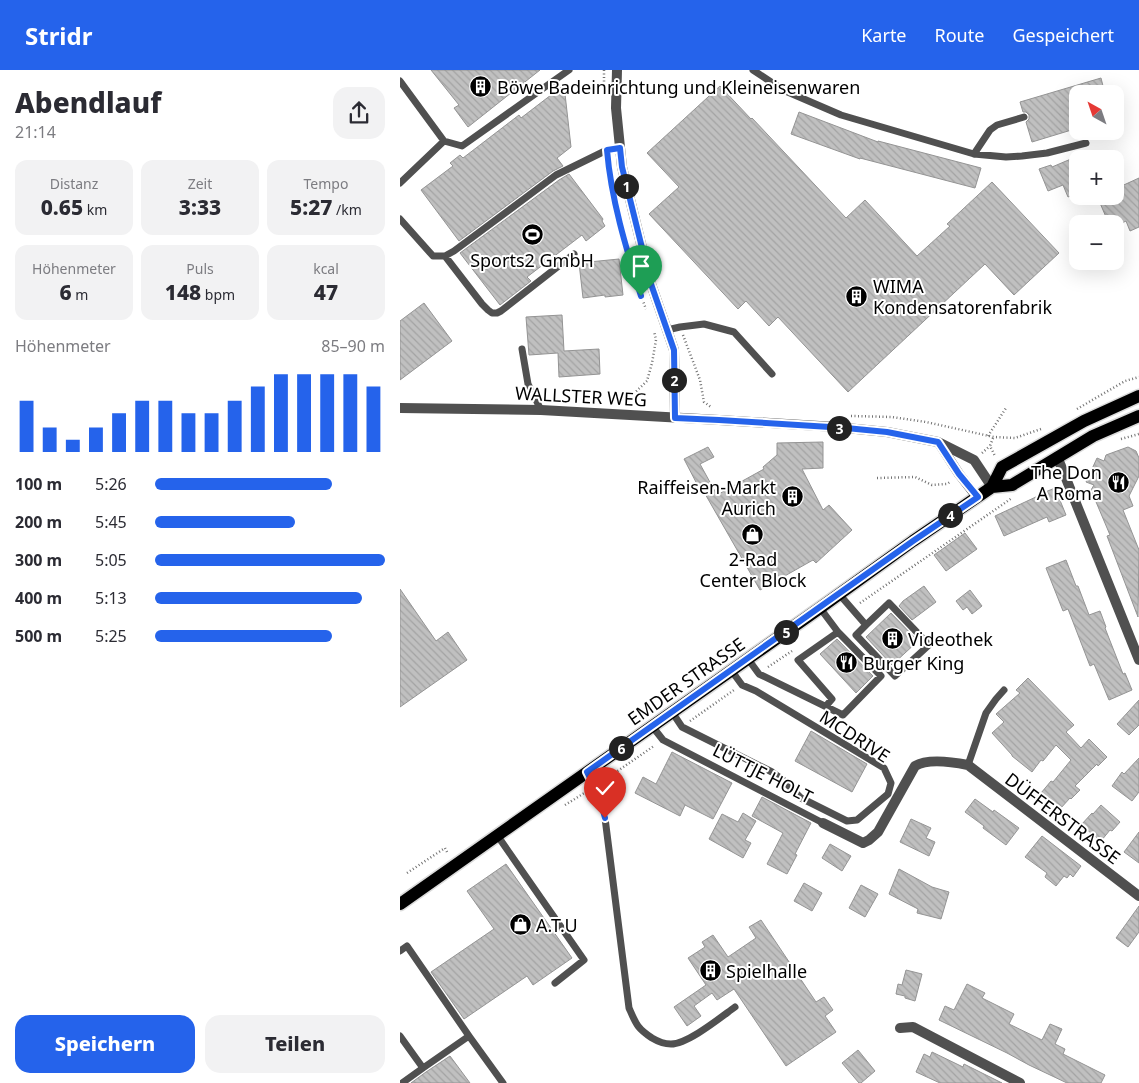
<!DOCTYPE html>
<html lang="de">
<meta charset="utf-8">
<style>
body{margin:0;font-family:"Noto Sans",sans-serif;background:#f2f2f3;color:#2b2b33;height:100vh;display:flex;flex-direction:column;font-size:19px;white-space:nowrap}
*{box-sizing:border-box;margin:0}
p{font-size:16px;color:#7c7c81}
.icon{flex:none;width:28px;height:28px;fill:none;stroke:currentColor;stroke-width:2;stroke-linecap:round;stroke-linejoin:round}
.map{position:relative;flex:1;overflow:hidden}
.sheet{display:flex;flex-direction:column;background:#fff;width:400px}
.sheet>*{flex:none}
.needle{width:32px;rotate:320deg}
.tools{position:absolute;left:669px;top:15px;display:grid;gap:10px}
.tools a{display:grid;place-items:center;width:55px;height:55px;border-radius:10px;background:#fff;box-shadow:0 5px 20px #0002;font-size:25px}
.pin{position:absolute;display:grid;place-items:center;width:42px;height:42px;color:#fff;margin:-51px -21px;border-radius:50% 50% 50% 0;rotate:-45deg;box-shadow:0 0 5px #0007}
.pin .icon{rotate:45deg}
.km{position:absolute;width:25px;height:25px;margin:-12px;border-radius:50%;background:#222;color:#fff;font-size:14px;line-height:25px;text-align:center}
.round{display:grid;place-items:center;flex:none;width:52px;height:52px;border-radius:15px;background:#f2f2f3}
.summary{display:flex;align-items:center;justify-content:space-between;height:85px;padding:0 15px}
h1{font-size:28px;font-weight:800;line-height:38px}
.metrics{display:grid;grid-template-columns:repeat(3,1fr);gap:8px;height:85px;padding:5px 15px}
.metrics div{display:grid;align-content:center;border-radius:12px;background:#f2f2f3;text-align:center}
.metrics b{font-size:21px;font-weight:800}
.metrics small{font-size:14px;font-weight:400}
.metrics p{font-size:14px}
.chart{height:140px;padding:10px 15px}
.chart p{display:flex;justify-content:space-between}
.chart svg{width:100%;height:90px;margin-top:5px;stroke:#2563eb;stroke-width:6}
.primary-button{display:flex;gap:10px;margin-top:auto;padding:10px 15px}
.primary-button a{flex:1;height:58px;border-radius:15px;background:#2563eb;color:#fff;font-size:20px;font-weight:800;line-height:58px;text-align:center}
.primary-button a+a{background:#f2f2f3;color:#2b2b33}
ul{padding:0 15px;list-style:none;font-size:16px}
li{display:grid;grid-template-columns:80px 60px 1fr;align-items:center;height:38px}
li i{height:12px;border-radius:6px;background:#2563eb}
header{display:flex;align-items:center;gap:30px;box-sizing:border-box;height:70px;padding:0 25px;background:#2563eb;color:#fff}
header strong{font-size:24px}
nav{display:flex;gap:28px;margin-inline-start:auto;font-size:18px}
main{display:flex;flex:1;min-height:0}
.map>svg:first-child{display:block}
.building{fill:url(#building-back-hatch);stroke:#949494}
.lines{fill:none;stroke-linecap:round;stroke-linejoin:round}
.primary-casing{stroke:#dbdbdb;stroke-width:15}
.path{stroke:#727272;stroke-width:2.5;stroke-dasharray:1 2.5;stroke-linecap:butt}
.service{stroke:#505050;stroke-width:7}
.minor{stroke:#505050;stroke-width:10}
.tertiary{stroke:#505050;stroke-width:10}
.primary{stroke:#000;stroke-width:12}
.route-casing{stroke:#fff;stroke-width:10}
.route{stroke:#2563eb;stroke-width:6}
.labels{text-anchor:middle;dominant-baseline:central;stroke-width:4;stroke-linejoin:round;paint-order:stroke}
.poi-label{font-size:18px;fill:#000;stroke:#fff;text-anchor:start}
.street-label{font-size:18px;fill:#000;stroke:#fff}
</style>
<header>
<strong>Stridr</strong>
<nav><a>Karte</a><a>Route</a><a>Gespeichert</a></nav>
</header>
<main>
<section class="sheet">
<div class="summary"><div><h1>Abendlauf</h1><p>21:14</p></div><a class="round"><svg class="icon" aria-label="share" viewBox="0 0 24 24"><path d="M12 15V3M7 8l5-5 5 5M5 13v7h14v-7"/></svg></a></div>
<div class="metrics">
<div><p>Distanz</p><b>0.65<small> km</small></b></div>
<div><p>Zeit</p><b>3:33</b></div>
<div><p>Tempo</p><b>5:27<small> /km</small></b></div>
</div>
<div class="metrics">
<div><p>Höhenmeter</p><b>6<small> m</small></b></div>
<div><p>Puls</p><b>148<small> bpm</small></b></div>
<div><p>kcal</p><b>47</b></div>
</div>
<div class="chart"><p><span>Höhenmeter</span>85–90 m</p>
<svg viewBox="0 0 160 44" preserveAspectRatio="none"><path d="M5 44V19M15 44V32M25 44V38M35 44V32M45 44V25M55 44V19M65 44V19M75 44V25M85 44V25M95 44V19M105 44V12M115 44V6M125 44V6M135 44V6M145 44V6M155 44V12"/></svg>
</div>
<ul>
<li><b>100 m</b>5:26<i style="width:77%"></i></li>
<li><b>200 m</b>5:45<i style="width:61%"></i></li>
<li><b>300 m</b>5:05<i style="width:100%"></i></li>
<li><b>400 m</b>5:13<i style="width:90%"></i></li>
<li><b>500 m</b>5:25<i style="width:77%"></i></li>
</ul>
<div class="primary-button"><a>Speichern</a><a>Teilen</a></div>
</section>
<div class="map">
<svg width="739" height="1013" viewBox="0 0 739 1013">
<defs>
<pattern id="building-back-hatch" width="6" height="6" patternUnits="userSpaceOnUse" patternTransform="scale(1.25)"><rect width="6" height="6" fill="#c0c0c0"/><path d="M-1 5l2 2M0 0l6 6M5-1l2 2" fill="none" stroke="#a3a3a3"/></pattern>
</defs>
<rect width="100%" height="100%" fill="#fff"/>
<path class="building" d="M 31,0 L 140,0 L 68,57 L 54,38 L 59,35 Z
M 701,8 L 705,24 L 678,24 L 678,58 L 632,72 L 626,52 L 629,49 L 629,45 L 626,42 L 623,42 L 620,32 Z
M 164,15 L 171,77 L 157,88 L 163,96 L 153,101 L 59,171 L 21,120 L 53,96 L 50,93 L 60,85 L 63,88 L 119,45 L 121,48 Z
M 320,16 L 351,49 L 352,48 L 446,148 L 465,130 L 517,186 L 550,156 L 547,154 L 592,112 L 659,183 L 614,225 L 585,194 L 448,322 L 378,247 L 369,256 L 346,231 L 338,239 L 249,144 L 279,117 L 247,83 Z
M 399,42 L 478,72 L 478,71 L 581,98 L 575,118 L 460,88 L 460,89 L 391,64 Z
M 678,86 L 678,123 L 668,127 L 663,115 L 648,121 L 639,99 L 651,95 L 652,97 Z
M 169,104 L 203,149 L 202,151 L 205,156 L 186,171 L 182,165 L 127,207 L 131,211 L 100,235 L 60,183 L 159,110 Z
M 739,108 L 739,157 L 730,161 L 726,151 L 720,154 L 709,154 L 697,126 L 715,126 L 715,119 Z
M 219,189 L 223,225 L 205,227 L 205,225 L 183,228 L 179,193 Z
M 24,233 L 52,271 L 0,310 L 0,251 Z
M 162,245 L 164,281 L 199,279 L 200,304 L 159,307 L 158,283 L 129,285 L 126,247 Z
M 423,372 L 423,398 L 402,399 L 423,440 L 429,435 L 452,460 L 416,493 L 413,490 L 360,520 L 300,415 L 298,416 L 284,389 L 308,377 L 314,387 L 300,394 L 317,425 L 364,399 L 363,397 L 377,385 L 377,373 Z
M 728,377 L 736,381 L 739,388 L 739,406 L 729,426 L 733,436 L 723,440 L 739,480 L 738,547 L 707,466 L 710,465 L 691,420 L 694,415 L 686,412 L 697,388 L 704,391 L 706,385 Z
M 655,418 L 666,445 L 649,452 L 647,447 L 604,466 L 595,446 L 638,426 L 638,425 Z
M 565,463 L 577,479 L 546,501 L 534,485 Z
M 666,490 L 676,516 L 678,516 L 689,545 L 700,541 L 706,557 L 705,558 L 723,604 L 725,603 L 732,620 L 709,630 L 694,594 L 690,596 L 668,539 L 663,541 L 646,498 Z
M 524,516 L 536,532 L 512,550 L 499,536 L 503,531 Z
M 0,519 L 36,571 L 48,562 L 67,590 L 0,637 Z
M 570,520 L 582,536 L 572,544 L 567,537 L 563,540 L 556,531 Z
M 491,543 L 518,571 L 492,595 L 466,567 Z
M 437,569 L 473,606 L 456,623 L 420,584 Z
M 628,608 L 674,655 L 666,662 L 681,678 L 689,669 L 707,687 L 698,696 L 697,694 L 675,716 L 680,720 L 671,729 L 670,728 L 660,739 L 641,723 L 651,711 L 653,712 L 671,690 L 656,675 L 643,691 L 641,690 L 632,702 L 612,686 L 612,685 L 592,663 L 604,652 L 596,644 L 620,623 L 616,620 Z
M 739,630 L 739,655 L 729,665 L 717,654 Z
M 411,661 L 467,694 L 452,722 L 395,691 Z
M 272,682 L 332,713 L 313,749 L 285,735 L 280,746 L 235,723 L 243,707 L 256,714 Z
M 739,688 L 739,722 L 732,731 L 712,716 L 722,702 L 724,704 Z
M 362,727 L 411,753 L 395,784 L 397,785 L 387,804 L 367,794 L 383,763 L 352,746 Z
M 575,729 L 593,742 L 594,740 L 619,758 L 606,775 L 583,758 L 584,756 L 565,742 Z
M 701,735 L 720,752 L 712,761 L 710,760 L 701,771 L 681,755 L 692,743 L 693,744 Z
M 343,743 L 356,751 L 345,770 L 351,773 L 343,788 L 309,769 L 322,744 L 338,752 Z
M 511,749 L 531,758 L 526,768 L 535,772 L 529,786 L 500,772 Z
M 739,762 L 739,793 L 724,782 Z
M 642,766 L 681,796 L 673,807 L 670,804 L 667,808 L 664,806 L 656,816 L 645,807 L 647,803 L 625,787 Z
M 430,774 L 451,786 L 442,801 L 422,788 Z
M 106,794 L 172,888 L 133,915 L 127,906 L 64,949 L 31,902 L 94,859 L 67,821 Z
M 499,799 L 532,817 L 549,822 L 541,849 L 517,843 L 518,839 L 489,824 Z
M 404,813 L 422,823 L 412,841 L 394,831 Z
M 461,815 L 478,824 L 465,847 L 449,838 Z
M 739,836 L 739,862 L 728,877 L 716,868 Z
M 361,850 L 416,932 L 424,927 L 433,940 L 425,946 L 436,962 L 386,996 L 334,919 L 317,930 L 312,923 L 294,936 L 301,946 L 287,956 L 274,937 L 306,915 L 288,888 L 305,877 L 302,872 L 313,865 L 328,887 L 356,868 L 349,857 Z
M 506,900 L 522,904 L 515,931 L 505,928 L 505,926 L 496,924 L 498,914 L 502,915 Z
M 567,914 L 585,923 L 582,928 L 614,944 L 609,954 L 642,970 L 650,954 L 662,959 L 655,974 L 665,979 L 663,984 L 705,1005 L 701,1013 L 667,1013 L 629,995 L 607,983 L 539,950 L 545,936 L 554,940 Z
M 458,980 L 475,1001 L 461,1013 L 459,1013 L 442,993 Z
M 532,982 L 563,997 L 564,994 L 602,1013 L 540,1013 L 516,1002 L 524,984 L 530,987 Z
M 50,986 L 70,1013 L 11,1013 L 26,1002 Z"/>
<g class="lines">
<defs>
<path id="primary" d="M 592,417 L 602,397 L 684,351 L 739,326
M 0,834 L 420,538 L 513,471 L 592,417 L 612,415 L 693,366 L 739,346"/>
</defs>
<use href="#primary" class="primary-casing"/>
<path class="path" d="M 204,0 L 204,12
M 208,90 C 214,139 228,193 246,239
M 283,265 L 300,310 L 304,332 L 311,337
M 226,331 L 247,311 L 252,293 L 256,270 L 254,261
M 677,339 L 725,311 L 739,307
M 451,346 L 492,347 L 526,352 L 594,367 L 615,368 L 641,359
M 588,366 L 606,338
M 593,368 L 590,376 L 595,386
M 721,369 L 739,364
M 582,383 L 590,376
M 477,408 L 515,407 L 532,415 L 547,414 L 550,412
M 460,533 L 612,428
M 368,597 L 392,581
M 290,651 L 334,620
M 203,711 L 254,676
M 165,735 L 186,722
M 7,803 L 45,778 L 48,784"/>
<path class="service" d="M 353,0 L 383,20 L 441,45 L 574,84 L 606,87 L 622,86 L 647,83 L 686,73
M 0,11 L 44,71 L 62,76 L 169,0
M 574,84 L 590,60 L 597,55 L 624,47
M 0,113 L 44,71
M 0,149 L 33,186 L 45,186 L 54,181 L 156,105 L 207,80 L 220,78
M 45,186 L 82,234 L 88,240 L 92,243 L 97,243 L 101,241 L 174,184
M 267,260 L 280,257 L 304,254 L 334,262 L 372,304
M 122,279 L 128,314 L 141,340
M 439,524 L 466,555 L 456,565 L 495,606 L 529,575 L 489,533 L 466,555
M 420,538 L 438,562
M 348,589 L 359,604 L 443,645 L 481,606 L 438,562 L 398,590 L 432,629 L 426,636
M 272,642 L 282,657 L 372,702 L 382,709 L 401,728 L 447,751 L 457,750 L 488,724 L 491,713 L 484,698 L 356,621 L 342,615 L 331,600
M 252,656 L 263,670 L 423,753
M 568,695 L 586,643 L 596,629 L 604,620
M 187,702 L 199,726 L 205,748 L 229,938 C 236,954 237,958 252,968 C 257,971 265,974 271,974 C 288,974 321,947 335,937
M 97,765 L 184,890 L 155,913
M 0,881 L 7,876 L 69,966 L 23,998
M 0,966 L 23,998 L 2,1013
M 69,966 L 103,1013"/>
<path class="minor" d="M 217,0 L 216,38 L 222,97 L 251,214 L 274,280 L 275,348
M 657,387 L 661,396 L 739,590
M 423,753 L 463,773 L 469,770 L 478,762 L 515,696 C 528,688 553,692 568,695 L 739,826
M 500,958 L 513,957 L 620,1013"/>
<path class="tertiary" d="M 0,338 L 141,340 L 319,350 L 436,357 L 487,362 L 538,372 L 574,390 L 592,417
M 539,373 L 559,404 L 577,427"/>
<use href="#primary" class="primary"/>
</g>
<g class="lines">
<defs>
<path id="route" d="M 205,748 L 199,726 L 187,702 L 513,471 L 578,427 L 559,404 L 538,372 L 487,362 L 446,358 L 319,350 L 275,348 L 274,280 L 251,214 L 222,97 L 220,78 L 207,80 C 211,129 226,178 241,226"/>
</defs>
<use href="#route" class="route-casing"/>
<use href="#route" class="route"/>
</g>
<defs>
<symbol id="building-disc" viewBox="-11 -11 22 22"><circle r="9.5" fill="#000" stroke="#fff"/><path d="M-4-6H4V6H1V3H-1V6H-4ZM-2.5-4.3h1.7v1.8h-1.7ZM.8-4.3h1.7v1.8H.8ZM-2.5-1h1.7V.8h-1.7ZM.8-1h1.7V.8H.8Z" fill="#fff"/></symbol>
<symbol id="stadium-disc" viewBox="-11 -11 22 22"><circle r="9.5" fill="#000" stroke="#fff"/><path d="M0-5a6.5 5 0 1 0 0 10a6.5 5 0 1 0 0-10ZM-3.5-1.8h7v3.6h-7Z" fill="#fff"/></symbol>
<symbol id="restaurant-disc" viewBox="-11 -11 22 22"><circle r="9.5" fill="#000" stroke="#fff"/><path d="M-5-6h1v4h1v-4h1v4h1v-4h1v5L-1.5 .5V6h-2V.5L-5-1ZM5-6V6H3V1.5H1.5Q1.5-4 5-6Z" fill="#fff"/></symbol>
<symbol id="shop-disc" viewBox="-11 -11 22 22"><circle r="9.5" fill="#000" stroke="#fff"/><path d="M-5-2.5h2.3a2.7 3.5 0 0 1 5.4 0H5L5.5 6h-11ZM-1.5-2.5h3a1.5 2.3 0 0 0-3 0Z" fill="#fff"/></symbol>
</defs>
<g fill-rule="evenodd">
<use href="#building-disc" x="68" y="4" width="25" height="25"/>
<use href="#stadium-disc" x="120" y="152" width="25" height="25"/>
<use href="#building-disc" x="444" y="214" width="25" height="25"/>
<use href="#restaurant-disc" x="706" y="400" width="25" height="25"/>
<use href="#building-disc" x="380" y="414" width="25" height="25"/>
<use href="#shop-disc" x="340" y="452" width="25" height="25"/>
<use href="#building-disc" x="480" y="556" width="25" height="25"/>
<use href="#restaurant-disc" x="434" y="580" width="25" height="25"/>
<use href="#shop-disc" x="108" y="842" width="25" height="25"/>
<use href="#building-disc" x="298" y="888" width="25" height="25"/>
</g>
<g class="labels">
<g class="poi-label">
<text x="97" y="17">Böwe Badeinrichtung und Kleineisenwaren</text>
<text x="132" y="190" text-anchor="middle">Sports2 GmbH</text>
<text x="473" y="216">WIMA<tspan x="473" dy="21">Kondensatorenfabrik</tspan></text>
<text x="702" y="402" text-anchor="end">The Don<tspan x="702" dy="21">A Roma</tspan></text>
<text x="376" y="417" text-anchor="end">Raiffeisen-Markt<tspan x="376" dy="21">Aurich</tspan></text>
<text x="353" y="489" text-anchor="middle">2-Rad<tspan x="353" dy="21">Center Block</tspan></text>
<text x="508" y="569">Videothek</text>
<text x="463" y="593">Burger King</text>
<text x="136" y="855">A.T.U</text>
<text x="326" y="901">Spielhalle</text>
</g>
<g class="street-label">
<text transform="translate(181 326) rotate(3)">WALLSTER WEG</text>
<text transform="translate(286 611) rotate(-35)">EMDER STRASSE</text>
<text transform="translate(455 666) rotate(33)">MCDRIVE</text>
<text transform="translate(363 703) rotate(27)">LÜTTJE HOLT</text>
<text transform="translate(663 748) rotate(37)">DÜFFERSTRASSE</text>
</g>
</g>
</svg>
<div class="tools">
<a><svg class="needle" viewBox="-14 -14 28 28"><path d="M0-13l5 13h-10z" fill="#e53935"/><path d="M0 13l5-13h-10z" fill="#7c7c81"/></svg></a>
<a>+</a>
<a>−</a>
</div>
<div class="pin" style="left:241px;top:226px;background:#1e9e55"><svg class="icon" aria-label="arrive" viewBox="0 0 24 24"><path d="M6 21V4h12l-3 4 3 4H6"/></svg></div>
<div class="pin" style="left:205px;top:748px;background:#d93025"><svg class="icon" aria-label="check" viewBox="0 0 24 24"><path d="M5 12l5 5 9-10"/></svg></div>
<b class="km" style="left:226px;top:116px">1</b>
<b class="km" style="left:274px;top:310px">2</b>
<b class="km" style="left:439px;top:358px">3</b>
<b class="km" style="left:550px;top:445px">4</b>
<b class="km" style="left:386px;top:562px">5</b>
<b class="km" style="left:221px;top:678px">6</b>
</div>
</main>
